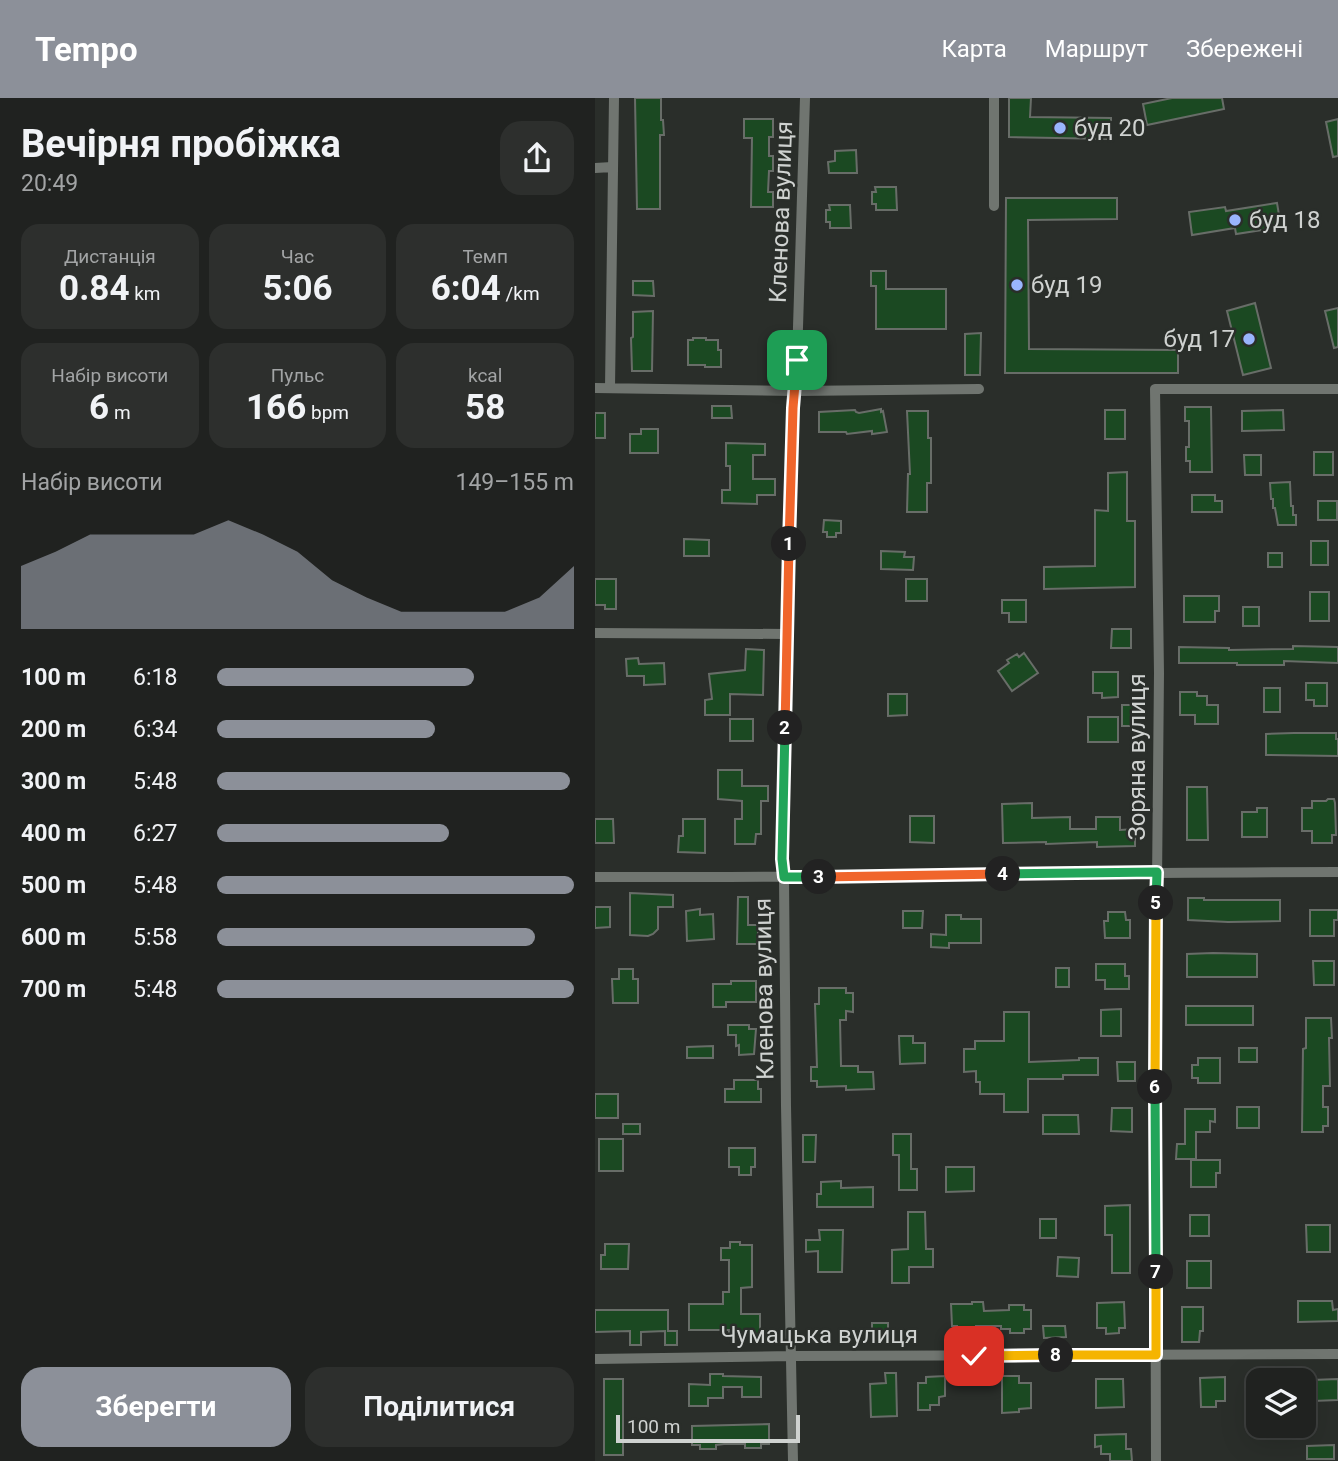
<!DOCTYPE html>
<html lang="uk">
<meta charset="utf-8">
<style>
body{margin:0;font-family:Roboto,sans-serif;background:#2d2f2d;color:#f1f3f6;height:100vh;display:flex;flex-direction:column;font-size:26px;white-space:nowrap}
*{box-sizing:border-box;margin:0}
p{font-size:23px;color:#a2a4a5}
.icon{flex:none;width:38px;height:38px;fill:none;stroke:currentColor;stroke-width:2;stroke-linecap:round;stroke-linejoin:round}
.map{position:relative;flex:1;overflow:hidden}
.panel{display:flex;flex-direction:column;background:#202220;width:595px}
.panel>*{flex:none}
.tools{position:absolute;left:651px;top:1270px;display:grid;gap:14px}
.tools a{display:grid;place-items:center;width:70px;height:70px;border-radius:14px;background:#202220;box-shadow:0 7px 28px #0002,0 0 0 2px #3d3f3e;font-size:35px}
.scale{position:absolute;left:21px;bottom:18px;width:184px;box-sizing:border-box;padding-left:7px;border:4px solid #cfd2d0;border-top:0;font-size:19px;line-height:24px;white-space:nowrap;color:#cfd2d0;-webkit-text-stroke:5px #2a2e2a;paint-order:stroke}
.pin{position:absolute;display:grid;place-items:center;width:60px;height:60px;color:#fff;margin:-30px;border-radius:14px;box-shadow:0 4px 10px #0006}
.km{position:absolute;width:35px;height:35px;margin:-18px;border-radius:50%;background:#222;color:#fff;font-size:19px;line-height:35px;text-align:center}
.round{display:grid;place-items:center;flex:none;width:74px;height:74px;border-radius:21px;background:#2d2f2d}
.overview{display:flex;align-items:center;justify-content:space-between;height:119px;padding:0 21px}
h1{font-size:38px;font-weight:700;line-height:52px}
.metrics{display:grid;grid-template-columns:repeat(3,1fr);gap:10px;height:119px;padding:7px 21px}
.metrics div{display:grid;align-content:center;border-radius:18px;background:#2d2f2d;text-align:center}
.metrics b{font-size:35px;font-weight:700}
.metrics small{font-size:19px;font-weight:400}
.metrics p{font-size:19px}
.chart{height:196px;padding:14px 21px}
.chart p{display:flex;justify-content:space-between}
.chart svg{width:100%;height:126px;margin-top:7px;fill:#8c9099;opacity:.7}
.button{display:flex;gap:14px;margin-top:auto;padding:14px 21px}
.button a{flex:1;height:80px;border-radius:21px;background:#8c9099;color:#fff;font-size:28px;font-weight:700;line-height:80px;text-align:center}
.button a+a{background:#2d2f2d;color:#f1f3f6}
ul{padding:0 21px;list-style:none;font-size:23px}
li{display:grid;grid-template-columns:112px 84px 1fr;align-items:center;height:52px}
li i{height:18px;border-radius:9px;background:#8c9099}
header{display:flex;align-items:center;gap:42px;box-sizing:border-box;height:98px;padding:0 35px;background:#8c9099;color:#fff}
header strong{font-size:33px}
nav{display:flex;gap:38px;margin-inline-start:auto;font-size:24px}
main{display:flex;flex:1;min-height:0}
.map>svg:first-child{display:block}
.building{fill:#1b4922;stroke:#686d68;stroke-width:2}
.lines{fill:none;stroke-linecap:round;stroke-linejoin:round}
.minor{stroke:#707570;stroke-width:10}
.split-1-casing{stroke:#fff;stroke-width:14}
.split-2-casing{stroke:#fff;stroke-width:14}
.split-3-casing{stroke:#fff;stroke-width:14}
.split-4-casing{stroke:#fff;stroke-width:14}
.split-5-casing{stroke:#fff;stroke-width:14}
.split-6-casing{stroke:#fff;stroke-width:14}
.split-7-casing{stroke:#fff;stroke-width:14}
.split-8-casing{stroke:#fff;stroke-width:14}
.split-9-casing{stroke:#fff;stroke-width:14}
.split-1{stroke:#f0652b;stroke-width:9}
.split-2{stroke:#f0652b;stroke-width:9}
.split-3{stroke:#22a559;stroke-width:9}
.split-4{stroke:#f0652b;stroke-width:9}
.split-5{stroke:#22a559;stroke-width:9}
.split-6{stroke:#f5b400;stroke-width:9}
.split-7{stroke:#22a559;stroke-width:9}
.split-8{stroke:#f5b400;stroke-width:9}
.split-9{stroke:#f5b400;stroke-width:9}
.poi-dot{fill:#99b5fd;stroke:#2a2e2a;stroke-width:2.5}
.labels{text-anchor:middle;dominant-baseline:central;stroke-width:5;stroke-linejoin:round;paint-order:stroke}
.poi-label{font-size:24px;fill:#cfd2d0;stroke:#2a2e2a;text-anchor:start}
.street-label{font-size:24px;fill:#cfd2d0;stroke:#2a2e2a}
</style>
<header>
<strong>Tempo</strong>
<nav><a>Карта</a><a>Маршрут</a><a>Збережені</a></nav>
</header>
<main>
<section class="panel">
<div class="overview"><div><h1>Вечірня пробіжка</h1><p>20:49</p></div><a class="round"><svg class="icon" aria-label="share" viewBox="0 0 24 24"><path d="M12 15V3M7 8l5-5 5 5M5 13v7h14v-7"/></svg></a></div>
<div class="metrics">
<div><p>Дистанція</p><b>0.84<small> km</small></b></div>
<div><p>Час</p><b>5:06</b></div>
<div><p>Темп</p><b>6:04<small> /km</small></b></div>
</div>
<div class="metrics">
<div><p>Набір висоти</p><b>6<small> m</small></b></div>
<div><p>Пульс</p><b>166<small> bpm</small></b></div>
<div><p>kcal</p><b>58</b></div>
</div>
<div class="chart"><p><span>Набір висоти</span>149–155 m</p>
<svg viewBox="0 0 160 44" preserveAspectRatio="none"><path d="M0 44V22L10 17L20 11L30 11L40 11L50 11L60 6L70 11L80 17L90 27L100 33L110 38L120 38L130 38L140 38L150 33L160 22V44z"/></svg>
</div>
<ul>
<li><b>100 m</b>6:18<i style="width:72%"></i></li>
<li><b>200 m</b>6:34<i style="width:61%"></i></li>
<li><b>300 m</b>5:48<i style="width:99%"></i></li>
<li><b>400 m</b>6:27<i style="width:65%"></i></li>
<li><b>500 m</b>5:48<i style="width:100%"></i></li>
<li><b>600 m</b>5:58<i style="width:89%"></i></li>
<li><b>700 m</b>5:48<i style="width:100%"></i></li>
</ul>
<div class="button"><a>Зберегти</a><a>Поділитися</a></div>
</section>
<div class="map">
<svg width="743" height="1363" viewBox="0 0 743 1363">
<rect width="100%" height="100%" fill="#2a2e2a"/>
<path class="building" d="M 40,0 L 66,0 L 66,22 L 68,22 L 69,37 L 65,37 L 65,111 L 42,111 Z
M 414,0 L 436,0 L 435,19 L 516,20 L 516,41 L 414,39 Z
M 577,0 L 627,0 L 629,11 L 552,27 L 548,6 Z
M 149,21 L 178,21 L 178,39 L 174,39 L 174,58 L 178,58 L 178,73 L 174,73 L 173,94 L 178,94 L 178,109 L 156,109 L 157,40 L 149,40 Z
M 743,21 L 743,58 L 738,59 L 731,24 Z
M 261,52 L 262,75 L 234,75 L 233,64 L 240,63 L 240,53 Z
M 280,89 L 301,89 L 302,112 L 281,112 L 281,106 L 277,106 L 277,94 L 281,94 Z
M 411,100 L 522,100 L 522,121 L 433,122 L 434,251 L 583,252 L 583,275 L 410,275 Z
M 682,105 L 686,129 L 641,136 L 640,130 L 597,137 L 594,114 L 630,109 L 631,113 Z
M 234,107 L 255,107 L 256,130 L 235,130 L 235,124 L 231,124 L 231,112 L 235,112 Z
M 276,173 L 291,173 L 291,191 L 351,191 L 351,231 L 281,231 L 281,188 L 276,188 Z
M 38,183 L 58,183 L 59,198 L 38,197 Z
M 660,205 L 676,270 L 648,277 L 632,213 Z
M 743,210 L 743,249 L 739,250 L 730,213 Z
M 58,213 L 57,273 L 37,273 L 36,240 L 38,239 L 38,214 Z
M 386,235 L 385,277 L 370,277 L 370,236 Z
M 98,240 L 111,240 L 111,242 L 123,242 L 123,252 L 126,252 L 126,269 L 110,269 L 110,267 L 93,267 L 93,242 L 98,242 Z
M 117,308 L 136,308 L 137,320 L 117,320 Z
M 590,309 L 616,309 L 617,374 L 595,374 L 595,363 L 591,363 L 591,349 L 594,349 L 594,323 L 590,323 Z
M 286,311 L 286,314 L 288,313 L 292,334 L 277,336 L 277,333 L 252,336 L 251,334 L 224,334 L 224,314 L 260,312 L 261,314 L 264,315 Z
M 510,312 L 530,312 L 530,341 L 510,341 Z
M 688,312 L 689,332 L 647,333 L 647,313 Z
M 312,313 L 333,313 L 333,340 L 336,340 L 336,385 L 332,385 L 332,414 L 312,414 L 313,376 L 315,376 Z
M 0,315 L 10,315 L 10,340 L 0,340 Z
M 46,331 L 63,331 L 63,355 L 35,355 L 35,336 L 46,336 Z
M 131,345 L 170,346 L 170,357 L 158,357 L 158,381 L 180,381 L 180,397 L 162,397 L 162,406 L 127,405 L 127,392 L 135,392 L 135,368 L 131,368 Z
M 719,354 L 738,354 L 738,377 L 719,377 Z
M 649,357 L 666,357 L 666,377 L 650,377 Z
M 532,374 L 532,423 L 540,423 L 540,489 L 449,491 L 449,469 L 500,468 L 500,412 L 513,413 L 513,375 Z
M 695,384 L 696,408 L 698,408 L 698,417 L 701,417 L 701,427 L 683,427 L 680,410 L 678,410 L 678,401 L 676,401 L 675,385 Z
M 597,397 L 620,397 L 620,403 L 627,403 L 627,414 L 597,414 Z
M 723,403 L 742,403 L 742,422 L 723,422 Z
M 229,422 L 246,423 L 246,435 L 241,435 L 241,439 L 232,439 L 232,434 L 228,434 Z
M 89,441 L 114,442 L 114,458 L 89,458 Z
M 716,443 L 733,443 L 733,467 L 716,467 Z
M 286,453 L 310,454 L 309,459 L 319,459 L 318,472 L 286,471 Z
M 673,455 L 687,455 L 687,469 L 673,469 Z
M 0,481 L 21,481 L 21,511 L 10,511 L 10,507 L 0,507 Z
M 311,481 L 332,481 L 332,503 L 311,503 Z
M 715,494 L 734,494 L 734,523 L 715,523 Z
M 589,498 L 624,498 L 624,513 L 620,513 L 620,524 L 589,524 Z
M 407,502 L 431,502 L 431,524 L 414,524 L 414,515 L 407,515 Z
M 648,509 L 664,509 L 664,528 L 648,528 Z
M 517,531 L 536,531 L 536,550 L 516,550 Z
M 698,548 L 743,549 L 743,565 L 689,563 L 689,567 L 642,567 L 642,565 L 584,565 L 584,549 L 634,550 L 634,552 L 698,551 Z
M 151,551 L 169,552 L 168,597 L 135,596 L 135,617 L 110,617 L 110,602 L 117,601 L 114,576 L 150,572 Z
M 429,555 L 443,575 L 417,593 L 403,573 L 414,565 L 412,562 L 422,556 L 424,559 Z
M 43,560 L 44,566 L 69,565 L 70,586 L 49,587 L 49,578 L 32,578 L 31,561 Z
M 498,574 L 523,574 L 523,599 L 507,600 L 507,595 L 498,595 Z
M 711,585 L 732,585 L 732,608 L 719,608 L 719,602 L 711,602 Z
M 669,590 L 685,590 L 685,614 L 669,614 Z
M 585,594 L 602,594 L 602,598 L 612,598 L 612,607 L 623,607 L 623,626 L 600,626 L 600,617 L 585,617 Z
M 293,596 L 312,596 L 312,617 L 293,618 Z
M 527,607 L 546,607 L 546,617 L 540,617 L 540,628 L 527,628 Z
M 493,619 L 523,619 L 523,644 L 493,644 Z
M 135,621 L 158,621 L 158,643 L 135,643 Z
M 699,635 L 741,635 L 741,641 L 743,641 L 743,658 L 671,657 L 671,636 Z
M 123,672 L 147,672 L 147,688 L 173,688 L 173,703 L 166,703 L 166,736 L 161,736 L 160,746 L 140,746 L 140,721 L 147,721 L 147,703 L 123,701 Z
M 592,689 L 612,689 L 613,742 L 592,742 Z
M 733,701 L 739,701 L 740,705 L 741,737 L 737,737 L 737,745 L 717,745 L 717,733 L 707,733 L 707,710 L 717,710 L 717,703 L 731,703 Z
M 437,705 L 437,720 L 475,719 L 475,731 L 501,731 L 501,719 L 525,719 L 525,732 L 540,731 L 540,748 L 502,749 L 502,744 L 451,746 L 451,744 L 408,745 L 407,706 Z
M 662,710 L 672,710 L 672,739 L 647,739 L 647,714 L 662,714 Z
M 315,718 L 339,718 L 339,745 L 315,744 Z
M 0,721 L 18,721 L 19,745 L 0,745 Z
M 88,721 L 110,721 L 110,755 L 83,754 L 84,738 L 88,738 Z
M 35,795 L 78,797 L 78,809 L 63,809 L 63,831 L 58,836 L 53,838 L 35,837 Z
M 143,799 L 153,799 L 153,827 L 163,827 L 163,846 L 142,846 Z
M 593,800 L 609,800 L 609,802 L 685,802 L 685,823 L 633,824 L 593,822 Z
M 0,809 L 15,809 L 15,829 L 0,830 Z
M 105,811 L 105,817 L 118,816 L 119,841 L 92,843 L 91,813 Z
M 715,812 L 743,812 L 743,822 L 739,822 L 739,838 L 715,838 Z
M 308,813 L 328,813 L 327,830 L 308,830 Z
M 513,814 L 530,814 L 531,822 L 535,822 L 535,840 L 510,840 L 509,823 L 513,823 Z
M 351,817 L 366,817 L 366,821 L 386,821 L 386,845 L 354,845 L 354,850 L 336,849 L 336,836 L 351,837 Z
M 618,855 L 662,856 L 662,879 L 592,879 L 592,856 Z
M 718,863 L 739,863 L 739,887 L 719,887 Z
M 501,866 L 530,866 L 530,878 L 534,878 L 534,891 L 510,891 L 510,882 L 501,882 Z
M 461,870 L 474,870 L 474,889 L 461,889 Z
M 24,871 L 38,871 L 38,881 L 43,881 L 43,905 L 18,905 L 17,881 L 24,881 Z
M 136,883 L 161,883 L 161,904 L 131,904 L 131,909 L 118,909 L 118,886 L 136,886 Z
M 224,890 L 251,890 L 251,895 L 258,895 L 258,914 L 251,913 L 251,922 L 245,922 L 246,968 L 263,968 L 263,974 L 278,974 L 279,991 L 251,992 L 251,988 L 222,989 L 222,983 L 216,983 L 216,969 L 222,969 L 220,906 L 224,906 Z
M 591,908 L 658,908 L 658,927 L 591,927 Z
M 526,911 L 526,938 L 506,938 L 506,912 Z
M 409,914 L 434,914 L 434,964 L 484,962 L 484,960 L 503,960 L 503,977 L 468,977 L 468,981 L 433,981 L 433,1014 L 409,1014 L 409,996 L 385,996 L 385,984 L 381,984 L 381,973 L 369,974 L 369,951 L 380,951 L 380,943 L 409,943 Z
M 711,920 L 736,920 L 737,940 L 734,940 L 735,988 L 728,988 L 728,1009 L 733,1009 L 733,1028 L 728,1028 L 728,1034 L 707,1034 L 708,951 L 711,950 Z
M 133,927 L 154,927 L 154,931 L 161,931 L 159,956 L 144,957 L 144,947 L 141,948 L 141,937 L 133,937 Z
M 304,938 L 318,938 L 318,945 L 330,945 L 330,965 L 305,966 Z
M 118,948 L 118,960 L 92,960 L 92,949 Z
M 644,950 L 662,950 L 662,964 L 644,964 Z
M 603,960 L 625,960 L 625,985 L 603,985 L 603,980 L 597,980 L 597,967 L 603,967 Z
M 522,964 L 540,964 L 540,983 L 523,983 Z
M 139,982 L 163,982 L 163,991 L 166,991 L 166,1004 L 130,1004 L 130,991 L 139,991 Z
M 0,996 L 23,996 L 23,1020 L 0,1020 Z
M 642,1009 L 664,1009 L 664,1030 L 642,1030 Z
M 517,1010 L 537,1010 L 537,1034 L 516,1033 Z
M 590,1011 L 620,1011 L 620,1024 L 615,1023 L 615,1034 L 601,1034 L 601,1061 L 581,1061 L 582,1046 L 590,1046 Z
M 448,1017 L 483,1017 L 484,1036 L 448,1036 Z
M 28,1026 L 45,1026 L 45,1036 L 28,1036 Z
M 298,1036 L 316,1036 L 316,1071 L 322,1071 L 322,1092 L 304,1092 L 304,1057 L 298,1057 Z
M 208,1037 L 221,1037 L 220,1064 L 208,1064 Z
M 4,1041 L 28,1041 L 28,1073 L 4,1073 Z
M 134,1050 L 160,1050 L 160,1069 L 156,1069 L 156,1077 L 144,1077 L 144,1069 L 134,1069 Z
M 596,1062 L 625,1062 L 625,1075 L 621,1075 L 621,1089 L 596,1089 Z
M 351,1069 L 379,1069 L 379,1093 L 351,1094 Z
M 246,1083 L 246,1090 L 278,1089 L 278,1109 L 222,1109 L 222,1096 L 226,1096 L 226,1084 Z
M 535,1107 L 535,1175 L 517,1175 L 517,1137 L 510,1137 L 510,1108 Z
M 313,1114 L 330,1114 L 331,1151 L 338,1151 L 338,1169 L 314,1169 L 314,1185 L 297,1185 L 297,1152 L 313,1151 Z
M 595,1117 L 614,1117 L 614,1138 L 595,1138 Z
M 445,1121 L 461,1121 L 461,1140 L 445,1140 Z
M 711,1127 L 735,1127 L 735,1154 L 712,1154 Z
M 224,1132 L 248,1132 L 247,1174 L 223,1174 L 223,1153 L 211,1154 L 211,1142 L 225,1142 Z
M 135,1144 L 145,1144 L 145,1147 L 157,1147 L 157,1189 L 146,1190 L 146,1216 L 165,1216 L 165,1236 L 134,1236 L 134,1232 L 94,1232 L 94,1206 L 128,1206 L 128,1194 L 134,1194 L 134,1162 L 126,1162 L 126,1150 L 135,1150 Z
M 10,1146 L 34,1146 L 33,1171 L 6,1171 L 6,1157 L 10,1157 Z
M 463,1159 L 484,1160 L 483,1179 L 462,1178 Z
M 592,1163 L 616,1163 L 616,1190 L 592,1190 Z
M 703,1203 L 737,1203 L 738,1212 L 743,1211 L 743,1223 L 703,1224 Z
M 377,1204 L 388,1204 L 389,1213 L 414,1212 L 414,1207 L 429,1207 L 429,1212 L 436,1212 L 436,1231 L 429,1231 L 429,1235 L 415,1235 L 415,1231 L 406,1231 L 406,1228 L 381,1228 L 381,1234 L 362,1234 L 362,1228 L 357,1228 L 356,1206 L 377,1206 Z
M 529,1204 L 530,1230 L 524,1230 L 524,1235 L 511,1236 L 511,1230 L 502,1230 L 502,1205 Z
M 587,1209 L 608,1209 L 608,1233 L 605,1233 L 604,1244 L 587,1244 Z
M 0,1212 L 73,1212 L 73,1233 L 82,1233 L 82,1247 L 70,1247 L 70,1233 L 46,1234 L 46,1247 L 35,1247 L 35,1233 L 0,1234 Z
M 277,1225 L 293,1225 L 293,1244 L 277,1244 Z
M 448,1228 L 470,1228 L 471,1239 L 449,1240 Z
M 290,1275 L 301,1275 L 302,1318 L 276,1319 L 275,1286 L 291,1285 Z
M 115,1276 L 128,1276 L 128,1278 L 166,1279 L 166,1299 L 147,1299 L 147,1289 L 128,1289 L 128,1300 L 113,1300 L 113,1308 L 94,1308 L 94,1286 L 115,1287 Z
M 350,1278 L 350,1298 L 344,1299 L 344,1307 L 335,1307 L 335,1312 L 323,1312 L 323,1285 L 331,1285 L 331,1279 Z
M 407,1278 L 424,1278 L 424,1285 L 436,1285 L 436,1310 L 424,1311 L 424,1314 L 407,1315 Z
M 630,1279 L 630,1303 L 621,1303 L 621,1309 L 606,1309 L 605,1280 Z
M 9,1281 L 28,1281 L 28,1357 L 9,1357 Z
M 501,1281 L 528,1281 L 529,1309 L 501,1310 Z
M 743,1281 L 743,1302 L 718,1303 L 717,1282 Z
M 174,1326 L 174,1346 L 166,1346 L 166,1350 L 150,1350 L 150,1346 L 129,1346 L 121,1347 L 121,1351 L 105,1351 L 105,1347 L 97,1347 L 97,1328 Z
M 531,1336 L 531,1351 L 536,1351 L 537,1363 L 515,1363 L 515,1356 L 506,1356 L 506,1348 L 500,1349 L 500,1337 Z
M 739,1347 L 739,1361 L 712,1361 L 712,1348 Z"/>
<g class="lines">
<path class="minor" d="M 399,0 L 399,108
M 0,70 L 17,69
M 0,290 L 200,293 L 384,291
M 15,290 L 19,0
M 0,535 L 192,536
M 0,779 C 248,780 495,774 743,774
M 0,1261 L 197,1258 L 743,1256
M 198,1363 L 191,1008 L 189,779 L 187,761 L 198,310 L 202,262 L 210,0
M 561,1363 L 560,994 L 564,575 L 560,291 L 743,291"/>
</g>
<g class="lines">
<defs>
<path id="split-1" d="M 194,446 L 198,310 L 202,262"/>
<path id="split-2" d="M 190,630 L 194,446"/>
<path id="split-3" d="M 190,630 L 187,761 L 189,779 L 224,779"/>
<path id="split-4" d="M 224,779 L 408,776"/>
<path id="split-5" d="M 408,776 L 562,774 L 561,805"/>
<path id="split-6" d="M 560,989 L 561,805"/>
<path id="split-7" d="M 560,989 L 561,1174"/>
<path id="split-8" d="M 461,1257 L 561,1257 L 561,1174"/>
<path id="split-9" d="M 379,1258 L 461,1257"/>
</defs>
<use href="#split-1" class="split-1-casing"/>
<use href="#split-2" class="split-2-casing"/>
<use href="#split-3" class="split-3-casing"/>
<use href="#split-4" class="split-4-casing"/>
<use href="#split-5" class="split-5-casing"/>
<use href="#split-6" class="split-6-casing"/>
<use href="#split-7" class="split-7-casing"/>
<use href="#split-8" class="split-8-casing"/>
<use href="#split-9" class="split-9-casing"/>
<use href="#split-1" class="split-1"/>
<use href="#split-2" class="split-2"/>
<use href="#split-3" class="split-3"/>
<use href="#split-4" class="split-4"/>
<use href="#split-5" class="split-5"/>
<use href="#split-6" class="split-6"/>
<use href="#split-7" class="split-7"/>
<use href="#split-8" class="split-8"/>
<use href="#split-9" class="split-9"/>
</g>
<g class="poi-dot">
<circle cx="465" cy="30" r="7"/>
<circle cx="640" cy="122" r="7"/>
<circle cx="422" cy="187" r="7"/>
<circle cx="654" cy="241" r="7"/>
</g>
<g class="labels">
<g class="poi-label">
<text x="479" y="30">буд 20</text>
<text x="654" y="122">буд 18</text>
<text x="436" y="187">буд 19</text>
<text x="640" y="241" text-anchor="end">буд 17</text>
</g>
<g class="street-label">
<text transform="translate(186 114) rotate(-88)">Кленова вулиця</text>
<text transform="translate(542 659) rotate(-90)">Зоряна вулиця</text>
<text transform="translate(169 891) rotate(-91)">Кленова вулиця</text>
<text x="224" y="1237">Чумацька вулиця</text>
</g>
</g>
</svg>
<div class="tools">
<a><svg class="icon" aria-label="layers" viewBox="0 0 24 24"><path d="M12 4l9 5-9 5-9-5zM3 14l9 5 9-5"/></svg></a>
</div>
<div class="scale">100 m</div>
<div class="pin" style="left:202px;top:262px;background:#1e9e55"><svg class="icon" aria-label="arrive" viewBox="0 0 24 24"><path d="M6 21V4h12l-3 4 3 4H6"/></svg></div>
<div class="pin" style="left:379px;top:1258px;background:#d93025"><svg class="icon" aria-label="check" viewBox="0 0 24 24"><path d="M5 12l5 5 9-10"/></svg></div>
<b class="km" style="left:194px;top:446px">1</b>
<b class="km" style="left:190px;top:630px">2</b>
<b class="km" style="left:224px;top:779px">3</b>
<b class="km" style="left:408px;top:776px">4</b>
<b class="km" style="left:561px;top:805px">5</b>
<b class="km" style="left:560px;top:989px">6</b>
<b class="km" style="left:561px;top:1174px">7</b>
<b class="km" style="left:461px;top:1257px">8</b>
</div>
</main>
